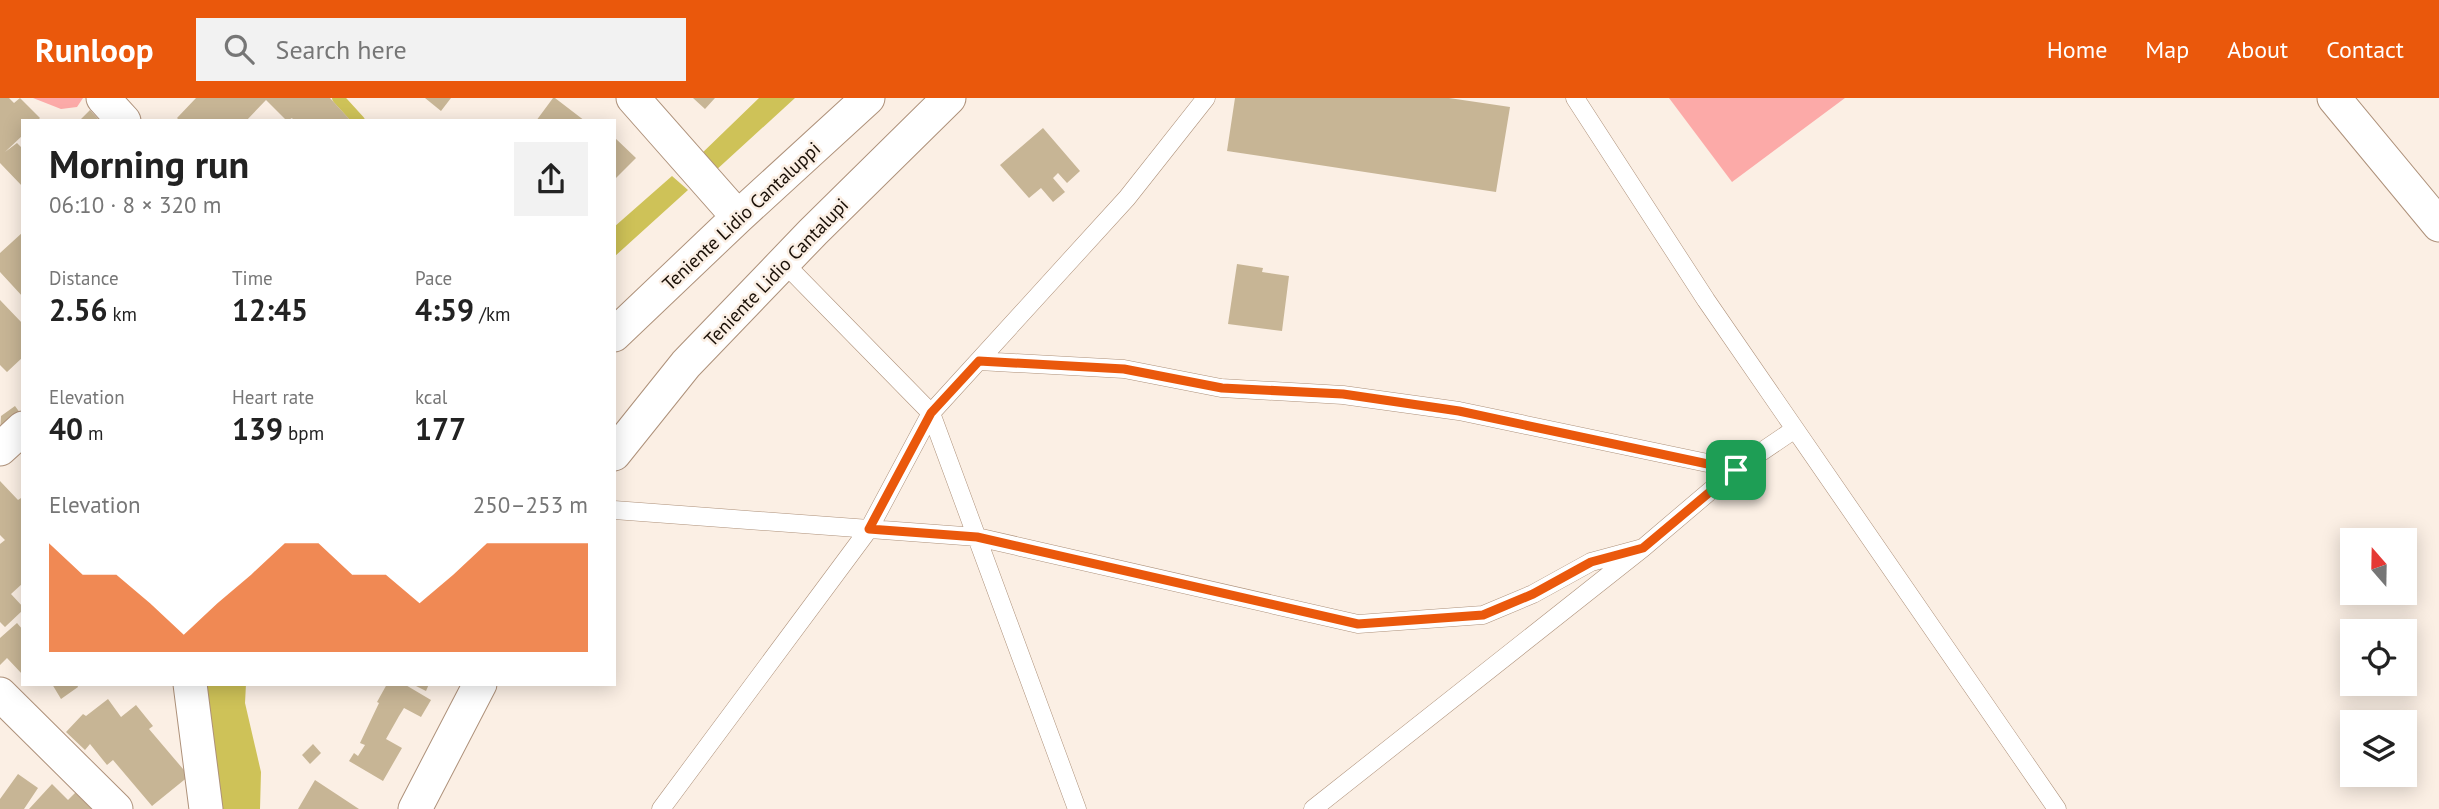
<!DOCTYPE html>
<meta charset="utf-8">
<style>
body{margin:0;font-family:"PT Sans",sans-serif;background:#f2f2f2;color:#222;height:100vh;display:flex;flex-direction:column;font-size:26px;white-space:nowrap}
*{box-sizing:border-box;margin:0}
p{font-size:23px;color:#767676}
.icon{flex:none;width:38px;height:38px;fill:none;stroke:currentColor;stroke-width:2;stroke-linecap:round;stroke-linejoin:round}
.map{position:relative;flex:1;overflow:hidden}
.side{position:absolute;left:21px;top:21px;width:595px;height:567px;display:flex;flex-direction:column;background:#fff;border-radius:0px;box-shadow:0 4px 18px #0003}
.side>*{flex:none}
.needle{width:46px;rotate:340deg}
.buttons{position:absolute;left:2340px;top:430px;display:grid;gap:14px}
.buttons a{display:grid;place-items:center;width:77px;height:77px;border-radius:0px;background:#fff;box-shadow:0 4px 18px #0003;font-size:35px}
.pin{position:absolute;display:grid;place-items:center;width:60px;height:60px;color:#fff;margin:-30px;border-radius:14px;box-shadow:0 4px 10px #0006}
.round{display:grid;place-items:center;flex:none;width:74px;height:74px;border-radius:0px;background:#f2f2f2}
.summary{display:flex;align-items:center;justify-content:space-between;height:119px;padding:0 28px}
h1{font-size:38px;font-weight:700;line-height:52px}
.metrics{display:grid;grid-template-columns:repeat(3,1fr);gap:10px;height:119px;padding:7px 28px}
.metrics div{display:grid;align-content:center}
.metrics b{font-size:30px;font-weight:700}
.metrics small{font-size:19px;font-weight:400}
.metrics p{font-size:19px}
.chart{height:196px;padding:14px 28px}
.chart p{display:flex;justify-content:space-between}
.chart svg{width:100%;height:126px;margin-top:7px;fill:#ea580c;opacity:.7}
header{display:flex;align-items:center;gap:42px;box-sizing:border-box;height:98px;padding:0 35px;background:#ea580c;color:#fff}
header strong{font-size:33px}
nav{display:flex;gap:38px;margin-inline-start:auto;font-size:24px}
.search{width:490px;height:63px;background:#f2f2f2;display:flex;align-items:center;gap:18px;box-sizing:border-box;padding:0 24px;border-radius:0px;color:#767676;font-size:26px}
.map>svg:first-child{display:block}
.green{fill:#fcaaa8}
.water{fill:#cec258}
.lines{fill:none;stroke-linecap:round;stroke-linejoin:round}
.stream{stroke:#cec258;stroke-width:12}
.building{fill:#c7b595}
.service-casing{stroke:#ae917a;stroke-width:19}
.minor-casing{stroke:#ae917a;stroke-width:35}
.service{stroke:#fff;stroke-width:18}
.minor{stroke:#fff;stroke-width:33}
.route-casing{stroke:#fff;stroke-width:14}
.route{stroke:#ea580c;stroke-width:9}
.labels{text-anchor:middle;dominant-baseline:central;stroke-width:5;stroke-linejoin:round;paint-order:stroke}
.street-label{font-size:19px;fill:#1a1007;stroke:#fbefe4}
</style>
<header>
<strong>Runloop</strong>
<div class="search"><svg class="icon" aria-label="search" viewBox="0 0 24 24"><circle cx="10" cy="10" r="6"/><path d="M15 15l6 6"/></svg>Search here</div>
<nav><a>Home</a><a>Map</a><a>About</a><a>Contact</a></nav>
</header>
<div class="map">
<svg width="2439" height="711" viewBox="0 0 2439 711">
<rect width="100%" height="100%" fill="#fbefe4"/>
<path class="green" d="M 33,0 L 83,0 L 77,9 L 61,11 Z
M 1669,0 L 1845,0 L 1732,84 Z"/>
<path class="water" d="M 759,0 L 795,0 L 714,74 L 698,59 Z
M 672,78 L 688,92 L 614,159 L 614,129 Z
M 202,586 L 246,586 L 245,605 L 261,674 L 260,711 L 219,711 Z"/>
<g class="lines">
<path class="stream" d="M 338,0 L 359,23"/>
</g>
<path class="building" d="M 0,0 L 9,0 L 14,5 L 20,0 L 40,20 L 37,23 L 23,23 L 23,37 L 5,54 L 17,45 L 23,51 L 23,89 L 0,65 Z
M 196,0 L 330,0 L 351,23 L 294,23 L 292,20 L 287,23 L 266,2 L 246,23 L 180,23 L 177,20 Z
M 425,0 L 451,0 L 441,13 Z
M 553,0 L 555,0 L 585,23 L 536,23 Z
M 693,0 L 715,0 L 705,11 Z
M 1235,0 L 1449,0 L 1510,9 L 1496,94 L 1227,53 Z
M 90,12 L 100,23 L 79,23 Z
M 1043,30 L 1080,73 L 1067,85 L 1058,75 L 1053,80 L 1065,94 L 1053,104 L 1041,90 L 1029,100 L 1000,67 Z
M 614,39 L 636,60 L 614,82 Z
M 23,134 L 23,199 L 0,174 L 0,155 Z
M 1237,166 L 1263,170 L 1262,174 L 1289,178 L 1282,233 L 1228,226 Z
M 0,202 L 23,226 L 23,259 L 7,274 L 0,267 Z
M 15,308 L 23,319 L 0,334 L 1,318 Z
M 0,383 L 18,402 L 21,400 L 23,401 L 23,485 L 11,496 L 23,509 L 23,512 L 5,529 L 0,524 L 0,446 L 5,442 L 0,437 Z
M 17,525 L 23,532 L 23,577 L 7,560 L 0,567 L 0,540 Z
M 52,586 L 77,586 L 78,589 L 61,601 Z
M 387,586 L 404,586 L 431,602 L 421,619 L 404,610 L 399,618 L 386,641 L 402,650 L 383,683 L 349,663 L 354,655 L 358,658 L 365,647 L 360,645 L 379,605 L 377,604 Z
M 412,586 L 429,586 L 426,593 Z
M 108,601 L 121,619 L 136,607 L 153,628 L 149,631 L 189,678 L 152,708 L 113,662 L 107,667 L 90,646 L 85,652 L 66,634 L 83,616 L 86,618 Z
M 313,646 L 321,655 L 310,666 L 302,657 Z
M 18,676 L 38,690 L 24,711 L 0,711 L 0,701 Z
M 315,682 L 359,711 L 298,711 Z
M 52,686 L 68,702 L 76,694 L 93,709 L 91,711 L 29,711 Z"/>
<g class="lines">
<defs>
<path id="service" d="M 1575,0 L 1706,202 L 2057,711
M 784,165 L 931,315 L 1077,711
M 979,263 L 1124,271 L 1221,290 L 1343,297 L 1459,313 L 1736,371
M 614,412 L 977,439 L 1358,526 L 1483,517 L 1533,496 L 1591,464 L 1643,450
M 661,711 L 869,431 L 931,315 L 1127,100 L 1206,0
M 1313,711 L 1643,450 L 1736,371 L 1795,331"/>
<path id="minor" d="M 103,0 L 124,23
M 633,0 L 738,119
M 2334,0 L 2439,127
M 614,237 L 738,119 L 868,0
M 0,351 L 23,330
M 614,356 L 686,266 L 813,134 L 949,0
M 190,586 L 206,711
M 0,596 L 116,711
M 415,711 L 480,586"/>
</defs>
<use href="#service" class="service-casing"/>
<use href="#minor" class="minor-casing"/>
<use href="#service" class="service"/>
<use href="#minor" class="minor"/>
</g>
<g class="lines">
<defs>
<path id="route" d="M 979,263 L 1124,271 L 1222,290 L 1343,296 L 1459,313 L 1736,372 L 1643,450 L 1591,464 L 1533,496 L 1483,517 L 1358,526 L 977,439 L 869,431 L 931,315 Z"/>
</defs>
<use href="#route" class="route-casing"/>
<use href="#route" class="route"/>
</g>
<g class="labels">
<g class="street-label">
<text transform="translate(741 118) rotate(-43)">Teniente Lidio Cantaluppi</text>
<text transform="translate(776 174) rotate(-46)">Teniente Lidio Cantalupi</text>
</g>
</g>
</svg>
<div class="buttons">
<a><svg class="needle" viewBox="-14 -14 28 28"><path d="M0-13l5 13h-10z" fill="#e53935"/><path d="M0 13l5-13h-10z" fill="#767676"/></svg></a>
<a><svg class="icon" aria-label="locate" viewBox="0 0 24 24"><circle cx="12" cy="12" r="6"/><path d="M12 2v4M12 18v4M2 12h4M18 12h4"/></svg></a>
<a><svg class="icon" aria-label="layers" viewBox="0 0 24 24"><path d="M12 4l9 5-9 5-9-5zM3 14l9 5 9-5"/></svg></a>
</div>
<div class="pin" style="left:1736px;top:372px;background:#1e9e55"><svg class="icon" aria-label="arrive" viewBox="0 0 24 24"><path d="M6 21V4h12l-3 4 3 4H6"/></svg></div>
<section class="side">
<div class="summary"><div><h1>Morning run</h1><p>06:10 · 8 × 320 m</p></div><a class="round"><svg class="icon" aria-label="share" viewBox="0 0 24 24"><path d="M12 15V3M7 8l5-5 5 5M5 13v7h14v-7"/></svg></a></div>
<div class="metrics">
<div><p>Distance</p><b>2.56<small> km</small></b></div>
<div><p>Time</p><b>12:45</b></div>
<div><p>Pace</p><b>4:59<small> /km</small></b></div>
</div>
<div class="metrics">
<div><p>Elevation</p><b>40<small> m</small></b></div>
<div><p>Heart rate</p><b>139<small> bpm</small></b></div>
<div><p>kcal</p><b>177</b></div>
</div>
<div class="chart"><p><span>Elevation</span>250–253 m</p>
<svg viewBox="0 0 160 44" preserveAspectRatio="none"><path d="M0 44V6L10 17L20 17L30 27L40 38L50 27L60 17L70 6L80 6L90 17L100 17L110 27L120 17L130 6L140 6L150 6L160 6V44z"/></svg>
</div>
</section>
</div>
